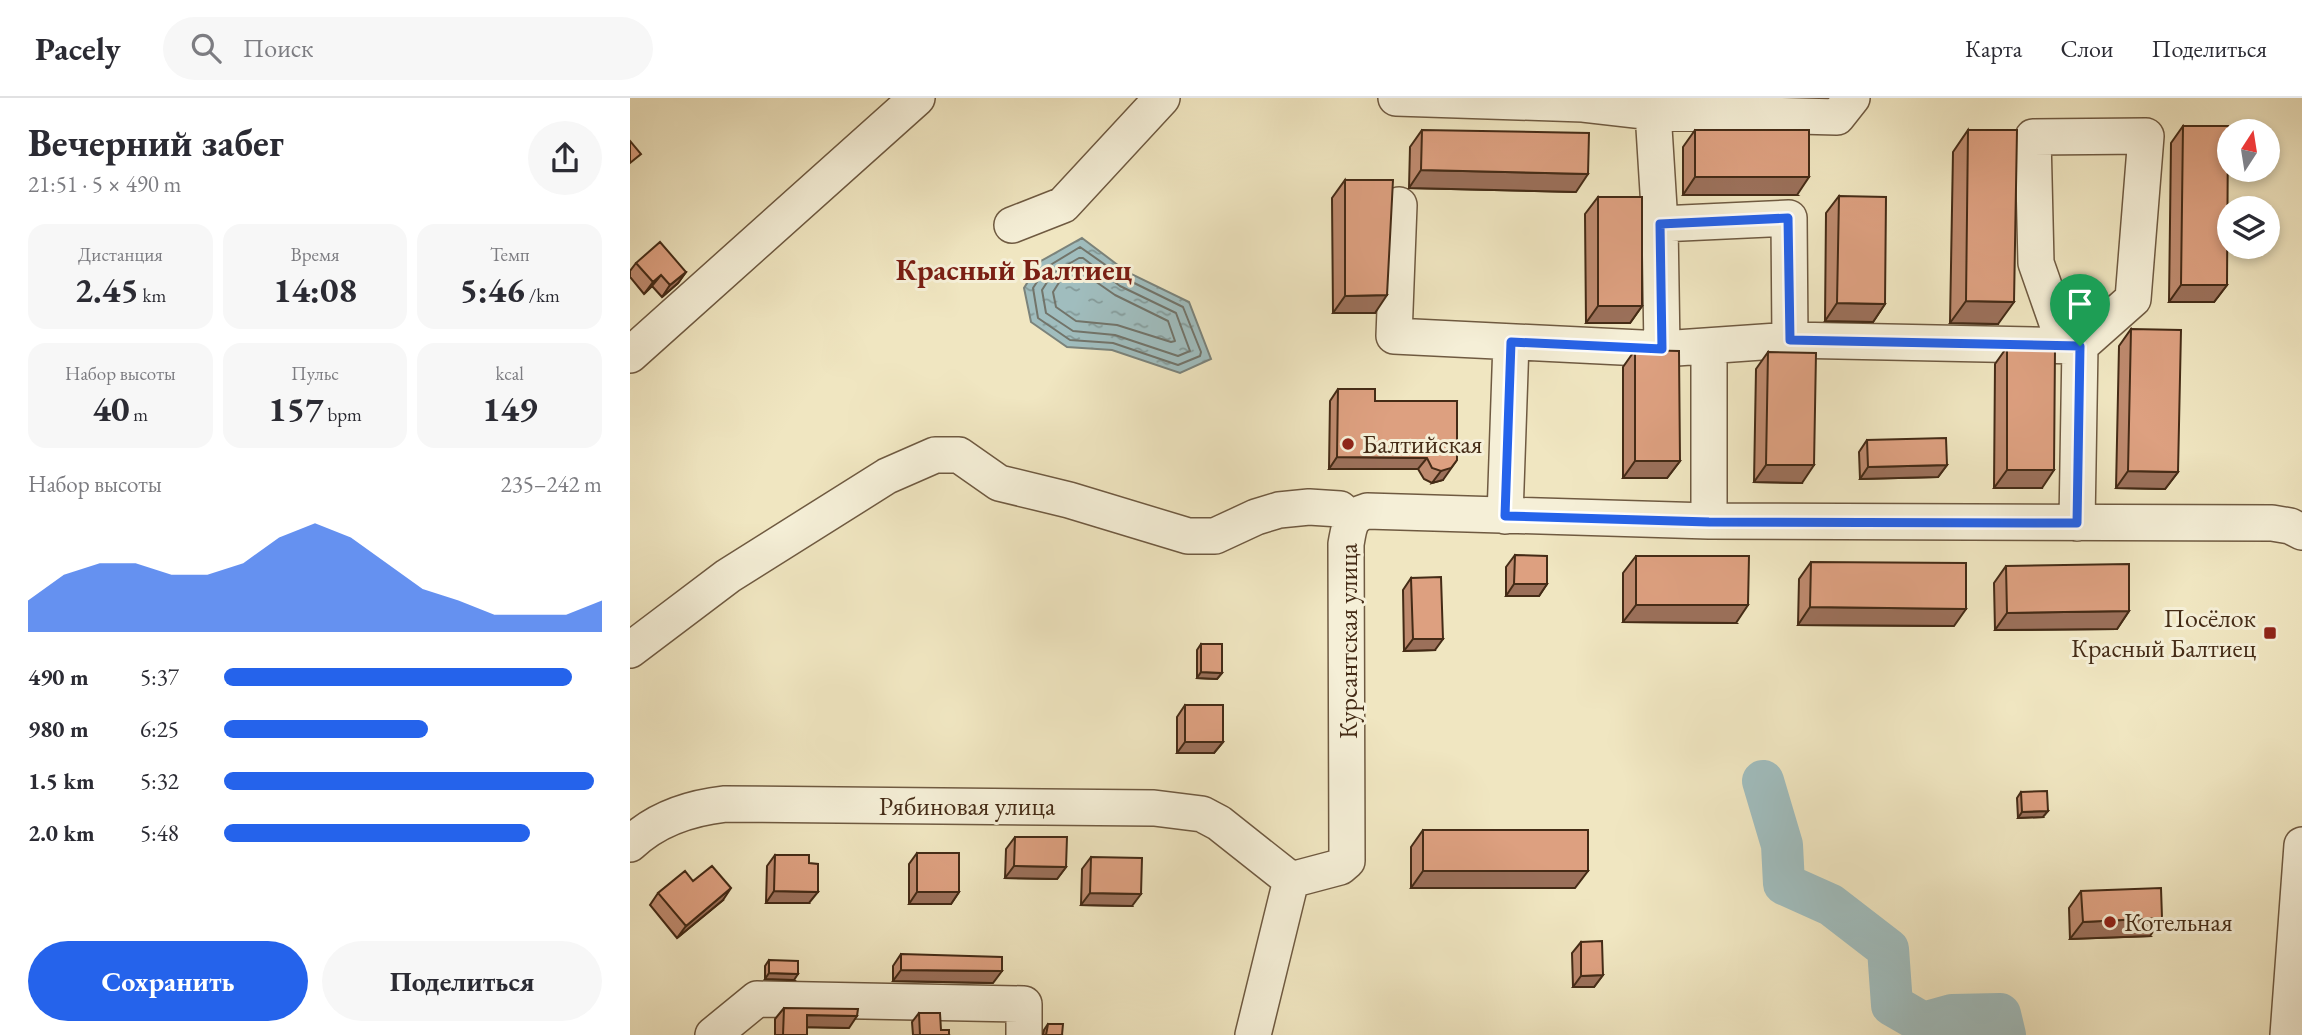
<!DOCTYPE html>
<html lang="ru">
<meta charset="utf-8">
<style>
body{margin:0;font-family:"EB Garamond",serif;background:#f7f7f7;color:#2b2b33;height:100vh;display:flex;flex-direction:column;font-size:26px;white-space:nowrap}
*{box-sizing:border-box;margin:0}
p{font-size:23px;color:#7c7c81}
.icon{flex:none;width:38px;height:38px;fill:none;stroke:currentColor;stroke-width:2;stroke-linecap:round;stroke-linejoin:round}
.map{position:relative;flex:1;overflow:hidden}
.drawer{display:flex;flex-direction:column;background:#fff;width:630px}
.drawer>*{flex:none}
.needle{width:46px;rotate:12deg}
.buttons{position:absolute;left:1587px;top:21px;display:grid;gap:14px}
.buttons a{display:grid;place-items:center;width:63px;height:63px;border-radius:50%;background:#fff;box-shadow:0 4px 10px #0003;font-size:35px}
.pin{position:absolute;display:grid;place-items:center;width:60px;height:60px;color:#fff;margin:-72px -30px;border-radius:50% 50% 50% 0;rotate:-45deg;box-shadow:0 0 7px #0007}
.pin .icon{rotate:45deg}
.round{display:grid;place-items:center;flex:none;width:74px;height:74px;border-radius:37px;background:#f7f7f7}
.headline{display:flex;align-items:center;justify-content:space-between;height:119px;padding:0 28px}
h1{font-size:38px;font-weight:700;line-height:52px}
.stats{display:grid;grid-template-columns:repeat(3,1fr);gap:10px;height:119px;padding:7px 28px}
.stats div{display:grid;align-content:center;border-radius:18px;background:#f7f7f7;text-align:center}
.stats b{font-size:35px;font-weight:700}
.stats small{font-size:19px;font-weight:400}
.stats p{font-size:19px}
.chart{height:196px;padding:14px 28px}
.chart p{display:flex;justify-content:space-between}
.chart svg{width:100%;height:126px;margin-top:7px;fill:#2563eb;opacity:.7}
.action{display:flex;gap:14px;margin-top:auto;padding:14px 28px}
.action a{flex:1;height:80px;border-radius:42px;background:#2563eb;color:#fff;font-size:28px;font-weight:700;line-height:80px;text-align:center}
.action a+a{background:#f7f7f7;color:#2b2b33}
ul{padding:0 28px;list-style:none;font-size:23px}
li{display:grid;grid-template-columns:112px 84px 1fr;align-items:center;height:52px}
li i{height:18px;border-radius:9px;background:#2563eb}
header{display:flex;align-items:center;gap:42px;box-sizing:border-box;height:98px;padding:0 35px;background:#fff;border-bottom:2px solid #e1e1e2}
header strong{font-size:33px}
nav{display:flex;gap:38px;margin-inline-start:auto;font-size:24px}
.search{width:490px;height:63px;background:#f7f7f7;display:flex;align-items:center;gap:18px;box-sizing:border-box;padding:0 24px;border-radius:38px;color:#7c7c81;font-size:26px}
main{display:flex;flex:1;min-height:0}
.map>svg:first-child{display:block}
.water{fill:url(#water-ripples);stroke:#7b837b;stroke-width:2}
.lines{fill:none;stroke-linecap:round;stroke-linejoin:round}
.shore{stroke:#72746a;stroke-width:2}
.river{stroke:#a0bdbe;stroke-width:42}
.minor-casing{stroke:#6f5a41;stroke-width:38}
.minor{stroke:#f5efd7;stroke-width:35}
.wall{fill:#be8a6e;stroke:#442b16;stroke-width:2}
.shaded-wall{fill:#9b705a;stroke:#442b16;stroke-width:2}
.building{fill:#dda080;stroke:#442b16;stroke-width:2}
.route-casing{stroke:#fff;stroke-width:14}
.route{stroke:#2563eb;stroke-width:9}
.poi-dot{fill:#8f2418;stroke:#f5efd7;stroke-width:2.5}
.labels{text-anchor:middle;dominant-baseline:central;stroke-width:6;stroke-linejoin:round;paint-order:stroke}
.poi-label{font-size:26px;fill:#442b16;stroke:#f5efd7;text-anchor:start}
.street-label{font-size:26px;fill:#442b16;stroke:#f5efd7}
.quarter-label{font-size:30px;font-weight:bold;fill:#7a1f14;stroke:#f5efd7}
</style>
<header>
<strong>Pacely</strong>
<div class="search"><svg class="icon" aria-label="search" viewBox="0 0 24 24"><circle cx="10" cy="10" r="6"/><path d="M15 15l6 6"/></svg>Поиск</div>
<nav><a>Карта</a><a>Слои</a><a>Поделиться</a></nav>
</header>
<main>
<section class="drawer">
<div class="headline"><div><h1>Вечерний забег</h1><p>21:51 · 5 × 490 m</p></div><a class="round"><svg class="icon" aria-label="share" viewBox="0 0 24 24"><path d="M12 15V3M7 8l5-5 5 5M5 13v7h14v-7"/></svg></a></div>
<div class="stats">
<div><p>Дистанция</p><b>2.45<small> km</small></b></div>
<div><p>Время</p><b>14:08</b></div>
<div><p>Темп</p><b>5:46<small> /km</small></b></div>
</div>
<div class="stats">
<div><p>Набор высоты</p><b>40<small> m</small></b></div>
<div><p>Пульс</p><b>157<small> bpm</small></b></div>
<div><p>kcal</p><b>149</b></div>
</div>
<div class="chart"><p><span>Набор высоты</span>235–242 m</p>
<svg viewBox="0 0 160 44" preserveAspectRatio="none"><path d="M0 44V33L10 24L20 20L30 20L40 24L50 24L60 20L70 11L80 6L90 11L100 20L110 29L120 33L130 38L140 38L150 38L160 33V44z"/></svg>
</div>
<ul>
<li><b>490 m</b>5:37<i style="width:92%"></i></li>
<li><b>980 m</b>6:25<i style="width:54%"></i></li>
<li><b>1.5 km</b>5:32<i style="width:98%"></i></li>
<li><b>2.0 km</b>5:48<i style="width:81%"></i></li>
</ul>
<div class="action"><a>Сохранить</a><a>Поделиться</a></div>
</section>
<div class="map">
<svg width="1672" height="937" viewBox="0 0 1672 937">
<defs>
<pattern id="water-ripples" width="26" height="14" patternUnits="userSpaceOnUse" patternTransform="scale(1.75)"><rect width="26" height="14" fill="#a0bdbe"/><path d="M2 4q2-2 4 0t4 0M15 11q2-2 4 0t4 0" fill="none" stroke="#849a99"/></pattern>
</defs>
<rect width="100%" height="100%" fill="#f0e6c1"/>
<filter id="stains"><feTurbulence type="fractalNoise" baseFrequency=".00286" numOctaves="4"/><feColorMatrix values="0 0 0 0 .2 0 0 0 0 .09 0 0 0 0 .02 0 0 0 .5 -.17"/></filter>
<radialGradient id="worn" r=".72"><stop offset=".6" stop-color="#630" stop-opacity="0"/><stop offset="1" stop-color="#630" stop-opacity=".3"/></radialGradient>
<path class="water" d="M 452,140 L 497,174 L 559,204 L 581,261 L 550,275 L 482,252 L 437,249 L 401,224 L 394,190 L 411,163 Z"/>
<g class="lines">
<path class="shore" d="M 450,149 L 494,180 L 553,209 L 571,254 L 570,258 L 548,267 L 483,245 L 440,242 L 408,220 L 403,190 L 417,169 Z
M 449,160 L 453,160 L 490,188 L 546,215 L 560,253 L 548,258 L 485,237 L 443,233 L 416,215 L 412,192 L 423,175 Z
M 449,172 L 485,197 L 538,223 L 545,243 L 541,244 L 487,227 L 446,223 L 426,209 L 423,194 L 430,183 Z"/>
<path class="river" d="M 1133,683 L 1152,747 L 1154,786 L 1201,807 L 1258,851 L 1262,907 L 1293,925 L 1322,917 L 1370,916 L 1375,937"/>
<defs>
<path id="minor" d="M 766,0 L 953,6 L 1023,14 L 1207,19 L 1222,0
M 1030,0 L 1023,14 L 1030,126 L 1032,251
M 769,107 L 764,238 L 1032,251 L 1160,242 L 1450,248 L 1447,425
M 1030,126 L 1159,120 L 1160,242
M 382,127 L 433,107 L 532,0
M 1435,248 L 1406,165 L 1403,39 L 1516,38 L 1503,201 L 1450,248
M 0,257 L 287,0
M 875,418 L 881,244
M 1079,423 L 1079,248
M 0,552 L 98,478 L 257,378 L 305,357 L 329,357 L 369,385 L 439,402 L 558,438 L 585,438 L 626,419 L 649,412 L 679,409 L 710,411 L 721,421
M 0,746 C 26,721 60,710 95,706 L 524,710 L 572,716 L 589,725 L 661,782
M 661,782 L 710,769 L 717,763 L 716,446 C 719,430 719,418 737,413 L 1079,423 L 1642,425 L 1660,428 L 1672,434
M 83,937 L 127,901 L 394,906 L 394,937
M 623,937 L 661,782
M 1658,937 L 1672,747"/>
</defs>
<use href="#minor" class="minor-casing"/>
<use href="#minor" class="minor"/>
</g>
<path class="wall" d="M 1553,28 L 1597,187 L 1584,204 L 1539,204 L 1541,45 Z
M 792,32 L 946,94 L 779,90 L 780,49 Z
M 1065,32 L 1167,97 L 1053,97 L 1053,49 Z
M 1338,32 L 1368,226 L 1320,225 L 1323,54 Z
M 715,82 L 745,215 L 703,215 L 702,100 Z
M 1209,98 L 1255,206 L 1243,224 L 1195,223 L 1196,115 Z
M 968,99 L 1012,208 L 1000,225 L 956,225 L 955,116 Z
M 6,165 L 56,174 L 48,185 L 32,199 L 22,188 L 14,196 L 0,179 L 0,173 Z
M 1501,231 L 1548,374 L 1535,391 L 1486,390 L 1489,248 Z
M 1377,249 L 1412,390 L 1364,390 L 1365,266 Z
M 1005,252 L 1050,363 L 1037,380 L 993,380 L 993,269 Z
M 1138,254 L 1172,385 L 1124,384 L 1126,271 Z
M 708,291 L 745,303 L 827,303 L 813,382 L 802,385 L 794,381 L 788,371 L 699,371 L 700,303 Z
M 1237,342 L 1317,367 L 1308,379 L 1230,381 L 1229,354 Z
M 885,457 L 917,486 L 909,498 L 876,498 L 876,469 Z
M 1006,458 L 1106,525 L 993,524 L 993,475 Z
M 1181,464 L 1324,528 L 1168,527 L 1169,481 Z
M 1376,468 L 1499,513 L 1487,531 L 1365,532 L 1364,485 Z
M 781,480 L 805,552 L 774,553 L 773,492 Z
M 571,546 L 592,575 L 587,581 L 567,580 L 567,552 Z
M 555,607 L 593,644 L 584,655 L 547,655 L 547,619 Z
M 1391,694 L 1413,719 L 1388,720 L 1387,700 Z
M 793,732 L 945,790 L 781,790 L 781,749 Z
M 385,739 L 436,769 L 427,781 L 375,780 L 376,751 Z
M 287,755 L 329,794 L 321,806 L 279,806 L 279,766 Z
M 145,757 L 179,805 L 136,805 L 137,768 Z
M 461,759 L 502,808 L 451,807 L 452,771 Z
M 63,783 L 93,802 L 47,840 L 20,807 L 28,795 Z
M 1451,793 L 1520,838 L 1440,841 L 1439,810 Z
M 951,844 L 973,877 L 964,889 L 943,889 L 942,855 Z
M 271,856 L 363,885 L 263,883 L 263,868 Z
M 139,862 L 164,882 L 135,881 L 135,868 Z
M 154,910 L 219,930 L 177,929 L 177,937 L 145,937 L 145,921 Z
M 289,915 L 311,932 L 319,937 L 283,937 L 282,924 Z
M 418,926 L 432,937 L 413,937 L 414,932 Z"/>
<path class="shaded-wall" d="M 791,72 L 958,76 L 946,94 L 779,90 Z
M 1065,79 L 1179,79 L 1167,97 L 1053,97 Z
M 56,174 L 48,185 L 32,199 L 40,187 Z
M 31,177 L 22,188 L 14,196 L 23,184 Z
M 1551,187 L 1597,187 L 1584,204 L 1539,204 Z
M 757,197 L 745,215 L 703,215 L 715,198 Z
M 1336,203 L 1384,204 L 1368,226 L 1320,225 Z
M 1207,205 L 1255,206 L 1243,224 L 1195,223 Z
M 968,208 L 1012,208 L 1000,225 L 956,225 Z
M 707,359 L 797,360 L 788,371 L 699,371 Z
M 827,362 L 813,382 L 802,385 L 811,373 Z
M 1005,363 L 1050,363 L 1037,380 L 993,380 Z
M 1136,367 L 1184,367 L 1172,385 L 1124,384 Z
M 1317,367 L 1308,379 L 1230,381 L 1238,369 Z
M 1377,372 L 1424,372 L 1412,390 L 1364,390 Z
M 1498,373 L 1548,374 L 1535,391 L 1486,390 Z
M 884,486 L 917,486 L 909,498 L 876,498 Z
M 1006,507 L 1118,507 L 1106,525 L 993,524 Z
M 1180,509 L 1336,511 L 1324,528 L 1168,527 Z
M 1499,513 L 1487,531 L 1365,532 L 1377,515 Z
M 783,541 L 813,541 L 805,552 L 774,553 Z
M 571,574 L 592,575 L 587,581 L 567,580 Z
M 555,644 L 593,644 L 584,655 L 547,655 Z
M 1418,713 L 1413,719 L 1388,720 L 1392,714 Z
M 384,768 L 436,769 L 427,781 L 375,780 Z
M 793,773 L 958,773 L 945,790 L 781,790 Z
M 101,790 L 93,802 L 47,840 L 56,828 Z
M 144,793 L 188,794 L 179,805 L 136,805 Z
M 287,794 L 329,794 L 321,806 L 279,806 Z
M 460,795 L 511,796 L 502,808 L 451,807 Z
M 1532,820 L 1520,838 L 1440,841 L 1453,824 Z
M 271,872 L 372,873 L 363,885 L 263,883 Z
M 139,875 L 168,876 L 164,882 L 135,881 Z
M 973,877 L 964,889 L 943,889 L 951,878 Z
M 177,917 L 227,918 L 219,930 L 169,929 Z"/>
<path class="building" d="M 1553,28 L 1598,28 L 1597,187 L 1551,187 Z
M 792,32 L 959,35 L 958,76 L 791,72 Z
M 1065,32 L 1179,32 L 1179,79 L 1065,79 Z
M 1338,32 L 1387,32 L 1384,204 L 1336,203 Z
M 0,43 L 11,56 L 0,65 Z
M 715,82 L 763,82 L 757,197 L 715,198 Z
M 1209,98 L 1256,99 L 1255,206 L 1207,205 Z
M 968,99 L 1012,99 L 1012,208 L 968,208 Z
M 30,144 L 56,174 L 40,187 L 31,177 L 23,184 L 6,165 Z
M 1501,231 L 1551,232 L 1548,374 L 1498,373 Z
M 1377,249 L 1425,250 L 1424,372 L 1377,372 Z
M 1005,252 L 1049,253 L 1050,363 L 1005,363 Z
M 1138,254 L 1186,255 L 1184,367 L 1136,367 Z
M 708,291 L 745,291 L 745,303 L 827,303 L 827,362 L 821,370 L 811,373 L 802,370 L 797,360 L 707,359 Z
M 1316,340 L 1317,367 L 1238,369 L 1237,342 Z
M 885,457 L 917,458 L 917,486 L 884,486 Z
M 1006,458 L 1119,458 L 1118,507 L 1006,507 Z
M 1181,464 L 1336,465 L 1336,511 L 1180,509 Z
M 1499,466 L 1499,513 L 1377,515 L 1376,468 Z
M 811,479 L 813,541 L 783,541 L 781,480 Z
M 571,546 L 592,546 L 592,575 L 571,574 Z
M 555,607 L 593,607 L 593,644 L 555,644 Z
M 1417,693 L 1418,713 L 1392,714 L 1391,694 Z
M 793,732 L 958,732 L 958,773 L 793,773 Z
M 385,739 L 437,739 L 436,769 L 384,768 Z
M 287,755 L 329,755 L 329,794 L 287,794 Z
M 145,757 L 179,757 L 179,765 L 188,766 L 188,794 L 144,793 Z
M 461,759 L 512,760 L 511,796 L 460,795 Z
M 82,768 L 101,790 L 56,828 L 28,795 L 55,773 L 63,783 Z
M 1531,790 L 1532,820 L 1453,824 L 1451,793 Z
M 972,843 L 973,877 L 951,878 L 951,844 Z
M 271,856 L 372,859 L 372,873 L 271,872 Z
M 139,862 L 168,863 L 168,876 L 139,875 Z
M 154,910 L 228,911 L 227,918 L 177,917 L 177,937 L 153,937 Z
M 289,915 L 310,915 L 311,932 L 319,932 L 319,937 L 290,937 Z
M 418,926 L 433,926 L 432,937 L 416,937 Z"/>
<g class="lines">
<defs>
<path id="route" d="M 1158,120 L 1160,242 L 1450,248 L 1447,425 L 1079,424 L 875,418 L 881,244 L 1032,251 L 1030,126 Z"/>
</defs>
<use href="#route" class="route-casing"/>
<use href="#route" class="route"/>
</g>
<g class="poi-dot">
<circle cx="718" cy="346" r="7"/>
<rect x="1633" y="528" width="14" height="14" rx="3.5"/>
<circle cx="1480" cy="824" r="7"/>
</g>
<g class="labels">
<g class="poi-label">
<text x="732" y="346">Балтийская</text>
<text x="1626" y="520" text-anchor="end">Посёлок<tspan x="1626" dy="30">Красный Балтиец</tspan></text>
<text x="1494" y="824">Котельная</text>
</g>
<g class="street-label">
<text transform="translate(718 543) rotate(-90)">Курсантская улица</text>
<text x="337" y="708">Рябиновая улица</text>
</g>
<g class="quarter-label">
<text x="384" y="171">Красный Балтиец</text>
</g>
</g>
<rect width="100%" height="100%" filter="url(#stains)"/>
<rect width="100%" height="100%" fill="url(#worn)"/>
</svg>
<div class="buttons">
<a><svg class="needle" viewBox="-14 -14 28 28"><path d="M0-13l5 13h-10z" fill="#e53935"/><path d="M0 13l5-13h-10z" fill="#7c7c81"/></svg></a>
<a><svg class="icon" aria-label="layers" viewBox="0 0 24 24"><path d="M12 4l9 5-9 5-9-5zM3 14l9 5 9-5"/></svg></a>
</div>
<div class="pin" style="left:1450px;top:248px;background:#1e9e55"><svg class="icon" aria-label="arrive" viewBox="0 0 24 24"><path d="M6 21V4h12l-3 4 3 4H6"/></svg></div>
</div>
</main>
